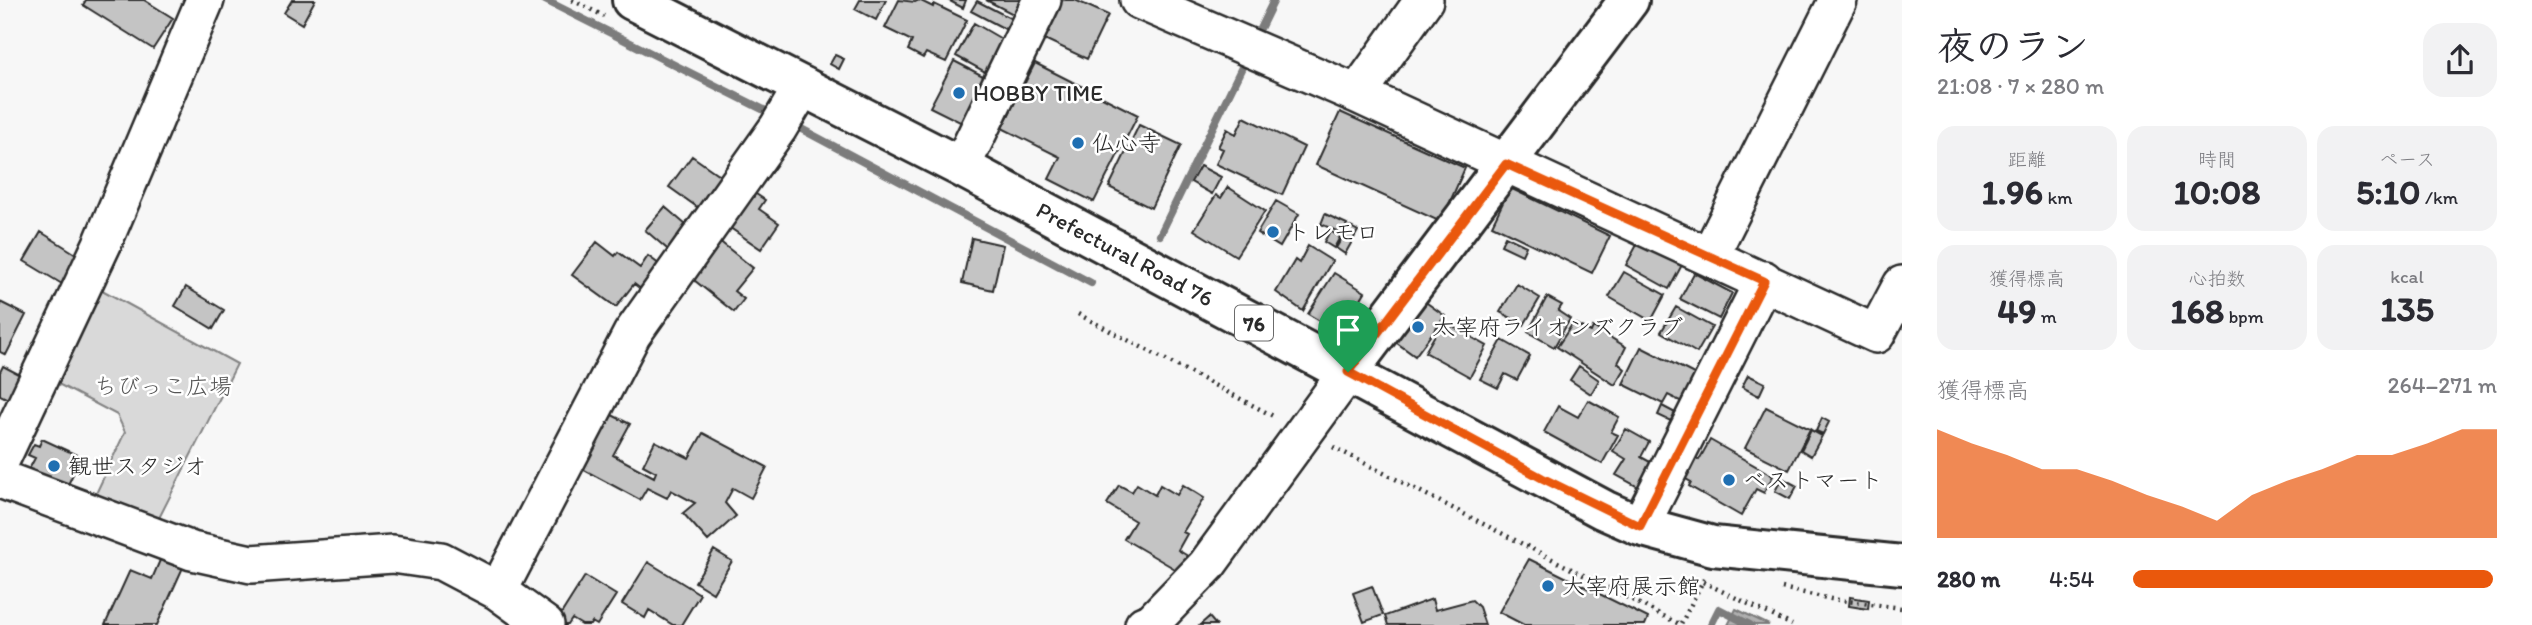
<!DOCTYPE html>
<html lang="ja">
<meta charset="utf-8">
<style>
body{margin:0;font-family:Itim,"Klee One",sans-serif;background:#f2f2f3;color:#2b2b33;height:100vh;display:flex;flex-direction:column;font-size:26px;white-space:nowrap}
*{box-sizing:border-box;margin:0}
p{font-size:23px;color:#7c7c81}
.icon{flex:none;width:38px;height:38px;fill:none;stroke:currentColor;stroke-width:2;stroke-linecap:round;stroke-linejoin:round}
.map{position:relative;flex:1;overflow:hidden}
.drawer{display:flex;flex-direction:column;background:#fff;width:630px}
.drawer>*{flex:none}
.pin{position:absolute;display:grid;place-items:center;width:60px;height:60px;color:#fff;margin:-72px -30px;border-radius:50% 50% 50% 0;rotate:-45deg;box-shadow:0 0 7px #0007}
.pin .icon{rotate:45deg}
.round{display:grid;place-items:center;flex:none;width:74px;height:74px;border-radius:21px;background:#f2f2f3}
.overview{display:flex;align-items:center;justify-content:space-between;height:119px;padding:0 35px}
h1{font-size:38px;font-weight:800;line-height:52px}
.stats{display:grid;grid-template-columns:repeat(3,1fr);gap:10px;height:119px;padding:7px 35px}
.stats div{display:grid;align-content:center;border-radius:18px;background:#f2f2f3;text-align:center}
.stats b{font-size:35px;font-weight:800}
.stats small{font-size:19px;font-weight:400}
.stats p{font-size:19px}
.chart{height:196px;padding:14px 35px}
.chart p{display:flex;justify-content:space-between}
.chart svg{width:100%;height:126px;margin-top:7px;fill:#ea580c;opacity:.7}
ul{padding:0 35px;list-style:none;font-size:23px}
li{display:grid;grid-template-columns:112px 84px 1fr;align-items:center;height:52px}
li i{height:18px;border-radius:9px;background:#ea580c}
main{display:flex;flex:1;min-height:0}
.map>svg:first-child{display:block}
.green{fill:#d9d9d9;stroke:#828282;stroke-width:2}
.water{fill:#b0b0b0;stroke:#7b7b7b;stroke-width:2}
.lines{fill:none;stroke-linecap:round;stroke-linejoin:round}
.stream{stroke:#7b7b7b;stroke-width:8}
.building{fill:#c4c4c4;stroke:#2b2b2b;stroke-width:2}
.minor-casing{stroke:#2b2b2b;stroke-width:42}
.major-casing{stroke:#2b2b2b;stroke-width:44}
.path{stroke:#2b2b2b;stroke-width:4.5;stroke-dasharray:2 5;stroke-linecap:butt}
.minor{stroke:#fff;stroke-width:37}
.major{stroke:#fff;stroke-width:38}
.route-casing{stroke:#fff;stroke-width:14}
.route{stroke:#ea580c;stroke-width:9}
.poi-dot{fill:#1f6fb2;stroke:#fff;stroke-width:2.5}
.labels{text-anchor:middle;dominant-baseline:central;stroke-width:5;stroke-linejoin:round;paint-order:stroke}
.shield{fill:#fff;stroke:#6b6b6b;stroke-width:2}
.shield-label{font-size:21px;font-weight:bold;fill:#2b2b2b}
.poi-label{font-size:23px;fill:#2b2b2b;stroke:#fff;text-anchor:start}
.street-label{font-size:23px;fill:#2b2b2b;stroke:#fff}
.park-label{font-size:23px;fill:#565656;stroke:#fff}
</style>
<main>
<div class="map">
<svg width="1902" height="625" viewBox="0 0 1902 625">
<rect width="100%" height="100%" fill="#f7f7f7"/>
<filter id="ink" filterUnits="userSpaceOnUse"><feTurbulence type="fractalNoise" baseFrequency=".0143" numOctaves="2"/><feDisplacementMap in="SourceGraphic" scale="14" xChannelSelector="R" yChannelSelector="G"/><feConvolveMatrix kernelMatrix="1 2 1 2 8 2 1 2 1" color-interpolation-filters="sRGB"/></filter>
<g filter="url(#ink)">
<path class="green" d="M 93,285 L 237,364 L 155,526 L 93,500 L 125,432 L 117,415 L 45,377 Z"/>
<path class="water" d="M 1736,609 L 1769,625 L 1728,625 Z"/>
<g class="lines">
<path class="stream" d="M 545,0 L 774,115
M 1255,39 L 1274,0
M 792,124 L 1091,283
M 1160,235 L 1244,63
M 1711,625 L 1719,609 L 1750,625"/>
</g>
<path class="building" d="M 86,0 L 144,0 L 173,18 L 153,49 L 83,5 Z
M 292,0 L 315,0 L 302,24 L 284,13 Z
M 860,0 L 886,0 L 876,20 L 855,9 Z
M 899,0 L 915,2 L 919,0 L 933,7 L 934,4 L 967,20 L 946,62 L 926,53 L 923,58 L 908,50 L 912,41 L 885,28 Z
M 948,0 L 966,0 L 963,8 Z
M 986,0 L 1025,0 L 1017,16 Z
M 1059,0 L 1075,0 L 1108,15 L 1087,59 L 1038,36 Z
M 977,1 L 1012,19 L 1007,30 L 971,11 Z
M 974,23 L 1005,41 L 987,73 L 956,56 Z
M 835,55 L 844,59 L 839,69 L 830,64 Z
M 954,61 L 987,78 L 964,124 L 930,107 Z
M 1035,63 L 1138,115 L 1094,202 L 1049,179 L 1060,157 L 1002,128 Z
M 1340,112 L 1465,168 L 1441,222 L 1316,165 Z
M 1244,117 L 1304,147 L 1282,195 L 1216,164 L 1223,149 L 1218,147 L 1227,129 L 1236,134 Z
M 1139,125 L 1181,145 L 1151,208 L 1109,187 Z
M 692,156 L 729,182 L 707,214 L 669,187 Z
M 1200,166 L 1221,177 L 1212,194 L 1191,182 Z
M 1228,187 L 1265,211 L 1236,256 L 1194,230 L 1216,195 L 1221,198 Z
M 747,188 L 765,200 L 759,209 L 779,223 L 761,249 L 723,223 Z
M 1510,188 L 1610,236 L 1592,273 L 1492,225 Z
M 1276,201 L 1299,214 L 1280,247 L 1257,233 Z
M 665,207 L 693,231 L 673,254 L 645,230 Z
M 1325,214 L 1347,224 L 1343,234 L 1321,224 Z
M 1349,226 L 1358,231 L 1345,254 L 1336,248 Z
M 1330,231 L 1340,237 L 1334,248 L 1324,242 Z
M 41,232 L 84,259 L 67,287 L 24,261 Z
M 713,236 L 753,268 L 734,291 L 744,299 L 734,312 L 684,272 Z
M 1505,236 L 1526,246 L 1522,255 L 1501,245 Z
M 972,238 L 1003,245 L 993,290 L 962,283 Z
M 1639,241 L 1682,265 L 1669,289 L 1626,265 Z
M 597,242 L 615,256 L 618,252 L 640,268 L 648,256 L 668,271 L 650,296 L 634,284 L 616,307 L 572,275 Z
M 1308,246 L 1332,261 L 1303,311 L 1276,292 L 1295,260 L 1299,263 Z
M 1624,272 L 1665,295 L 1651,321 L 1609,297 Z
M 1334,273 L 1365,292 L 1340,333 L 1308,314 Z
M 1694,273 L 1732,293 L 1719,319 L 1680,299 Z
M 1517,284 L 1540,298 L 1524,325 L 1500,312 Z
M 186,287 L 224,310 L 213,329 L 175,306 Z
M 1547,297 L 1562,305 L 1558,311 L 1570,319 L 1554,347 L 1528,332 Z
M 1420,298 L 1445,316 L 1415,356 L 1390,338 Z
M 0,302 L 26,315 L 6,355 L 0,352 Z
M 1676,307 L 1712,327 L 1697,353 L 1661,332 Z
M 1443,321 L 1487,346 L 1470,377 L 1425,352 Z
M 1573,323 L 1591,332 L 1593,327 L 1626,347 L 1618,363 L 1625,369 L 1615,385 L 1557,347 Z
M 1502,340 L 1530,356 L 1517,380 L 1505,374 L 1498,388 L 1480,379 Z
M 1641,347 L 1696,375 L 1682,402 L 1668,395 L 1663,404 L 1623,384 Z
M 3,366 L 22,376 L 10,400 L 0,395 L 0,372 Z
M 1579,366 L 1599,380 L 1591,394 L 1570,380 Z
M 1748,375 L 1765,383 L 1759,396 L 1742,387 Z
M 1588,400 L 1619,417 L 1611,432 L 1618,435 L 1602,464 L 1544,432 L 1558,406 L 1578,417 Z
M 1662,406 L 1681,416 L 1677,424 L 1658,415 Z
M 1766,407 L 1810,429 L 1789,470 L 1745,448 Z
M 602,410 L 630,424 L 613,455 L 654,477 L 656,472 L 643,465 L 655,441 L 689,458 L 703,433 L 767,467 L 751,498 L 733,488 L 725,503 L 736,516 L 708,541 L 683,513 L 695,503 L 671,490 L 667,498 L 647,488 L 640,500 L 573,464 Z
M 1822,418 L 1829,422 L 1823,434 L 1816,431 Z
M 1626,429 L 1649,442 L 1641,457 L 1652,463 L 1638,487 L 1616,475 L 1626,459 L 1613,451 Z
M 1811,430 L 1822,436 L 1811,456 L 1801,450 Z
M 42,439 L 81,457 L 65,491 L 27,473 L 35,458 L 28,455 L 34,444 L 39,446 Z
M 1710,440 L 1773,476 L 1764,493 L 1756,489 L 1741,516 L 1689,486 L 1691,482 L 1682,477 L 1693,457 L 1699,460 Z
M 1782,478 L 1797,486 L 1790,499 L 1775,491 Z
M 1137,484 L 1155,495 L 1160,485 L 1177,495 L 1183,485 L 1204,498 L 1183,532 L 1187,534 L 1178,550 L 1191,558 L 1182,573 L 1124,539 L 1135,521 L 1107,504 L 1119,485 L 1132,492 Z
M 714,550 L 732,561 L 713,593 L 695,582 Z
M 163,553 L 185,563 L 157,625 L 105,625 L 130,570 L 152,579 Z
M 1529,559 L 1648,618 L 1645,625 L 1524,625 L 1499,612 Z
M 648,562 L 700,594 L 681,625 L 673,625 L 649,610 L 645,618 L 622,604 Z
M 585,576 L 616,595 L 597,625 L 592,622 L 590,625 L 582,625 L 572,619 L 568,625 L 561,625 L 556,622 Z
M 1372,586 L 1383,615 L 1364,622 L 1353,593 Z
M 1850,597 L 1869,600 L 1868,609 L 1849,606 Z
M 1432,599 L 1435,610 L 1472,600 L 1479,607 L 1485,625 L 1388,625 L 1385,616 Z
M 1209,617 L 1216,625 L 1200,625 Z"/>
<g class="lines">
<defs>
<path id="minor" d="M 1139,0 L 1357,94 L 1876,334 L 1902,285
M 1357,94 L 1424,0
M 961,167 L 1042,0
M 1710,255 L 1838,0
M 0,461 L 103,242 L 205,0
M 0,479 L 192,551 L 251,564 L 393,554 L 441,561 L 498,591 L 545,625
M 1640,526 L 1764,280
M 498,591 L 632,334 L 778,128 L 803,86
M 1144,625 L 1152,622 L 1207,565 L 1348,372"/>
<path id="major" d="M 632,0 L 961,167 L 1604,510 L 1640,526 L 1713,546 L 1902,565
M 1348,372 L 1629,0"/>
</defs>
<use href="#minor" class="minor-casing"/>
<use href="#major" class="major-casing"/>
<path class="path" d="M 572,0 L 604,16
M 1078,314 L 1275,417
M 1333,447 L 1681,625
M 1703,582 L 1792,625
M 1782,588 L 1831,599 L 1902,608
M 1681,624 L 1704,579"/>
<use href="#minor" class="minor"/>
<use href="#major" class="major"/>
</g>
</g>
<g class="lines" filter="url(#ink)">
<defs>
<path id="route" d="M 1506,164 L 1764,281 L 1640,526 L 1542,478 L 1348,372 Z"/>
</defs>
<use href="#route" class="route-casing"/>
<use href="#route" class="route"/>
</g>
<g class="poi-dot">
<circle cx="959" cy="93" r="7"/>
<circle cx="1078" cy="143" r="7"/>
<circle cx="1273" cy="232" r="7"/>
<circle cx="1418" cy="327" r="7"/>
<circle cx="54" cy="466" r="7"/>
<circle cx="1729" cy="480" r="7"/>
<circle cx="1548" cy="586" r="7"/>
</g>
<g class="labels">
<rect class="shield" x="1235" y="305.5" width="38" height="35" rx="5"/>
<g class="shield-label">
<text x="1254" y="323">76</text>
</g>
<g class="poi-label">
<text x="973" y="93">HOBBY TIME</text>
<text x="1092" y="143">仏心寺</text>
<text x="1287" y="232">トレモロ</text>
<text x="1432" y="327">太宰府ライオンズクラブ</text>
<text x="68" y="466">観世スタジオ</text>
<text x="1743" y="480">ベストマート</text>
<text x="1562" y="586">大宰府展示館</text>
</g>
<g class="street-label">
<text transform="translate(1125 254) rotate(28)">Prefectural Road 76</text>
</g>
<g class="park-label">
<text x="163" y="386">ちびっこ広場</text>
</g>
</g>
</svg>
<div class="pin" style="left:1348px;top:372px;background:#1e9e55"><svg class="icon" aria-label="arrive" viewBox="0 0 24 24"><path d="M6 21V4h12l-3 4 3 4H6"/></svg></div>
</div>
<section class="drawer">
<div class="overview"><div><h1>夜のラン</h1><p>21:08 · 7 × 280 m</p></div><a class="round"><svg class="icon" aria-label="share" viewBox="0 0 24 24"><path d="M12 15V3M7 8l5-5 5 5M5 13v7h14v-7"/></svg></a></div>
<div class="stats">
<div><p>距離</p><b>1.96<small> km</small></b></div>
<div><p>時間</p><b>10:08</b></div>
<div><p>ペース</p><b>5:10<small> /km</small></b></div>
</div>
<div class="stats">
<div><p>獲得標高</p><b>49<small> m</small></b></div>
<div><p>心拍数</p><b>168<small> bpm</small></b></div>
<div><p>kcal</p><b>135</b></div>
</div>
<div class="chart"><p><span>獲得標高</span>264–271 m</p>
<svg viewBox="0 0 160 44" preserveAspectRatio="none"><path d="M0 44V6L10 11L20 15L30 20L40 20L50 24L60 29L70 33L80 38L90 29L100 24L110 20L120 15L130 15L140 11L150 6L160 6V44z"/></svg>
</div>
<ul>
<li><b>280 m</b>4:54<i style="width:99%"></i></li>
</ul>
</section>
</main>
